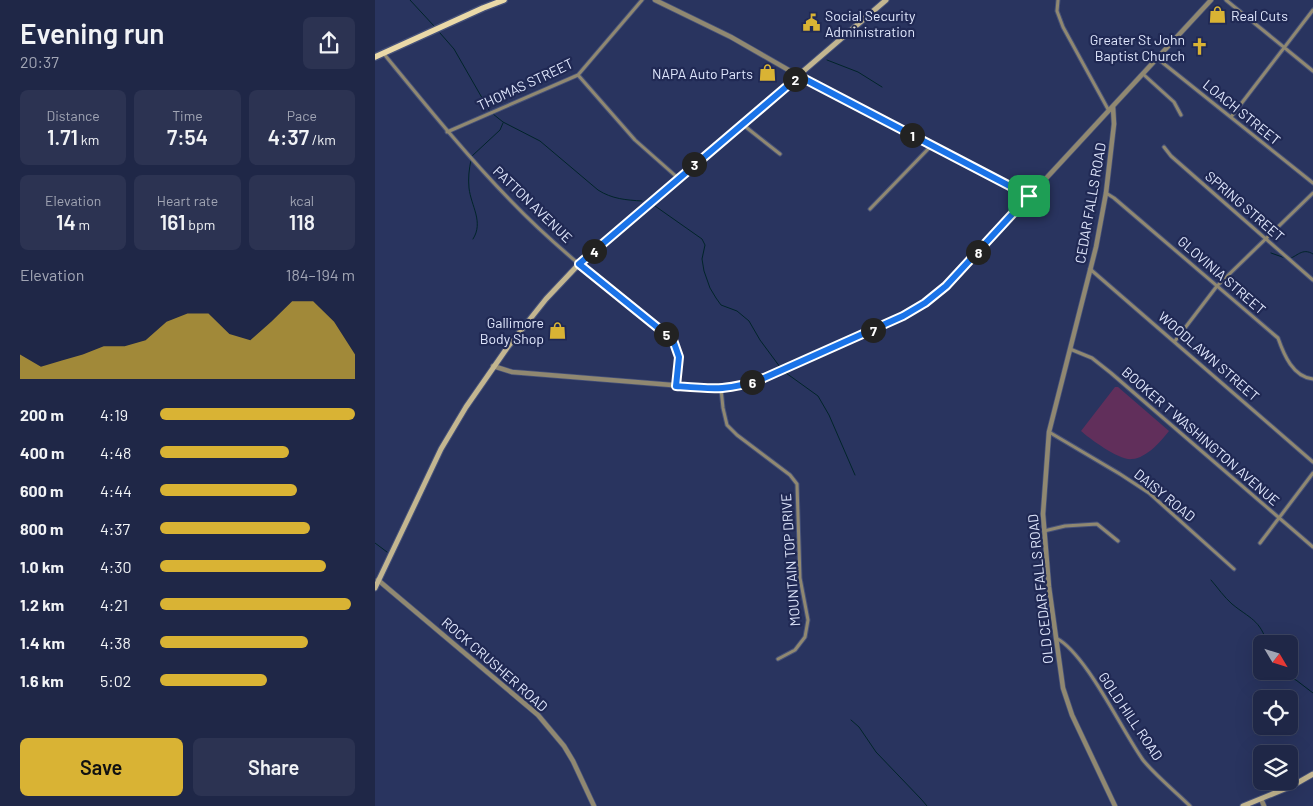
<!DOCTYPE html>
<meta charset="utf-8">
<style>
body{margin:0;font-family:Barlow,sans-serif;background:#2c3352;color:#f1f3f6;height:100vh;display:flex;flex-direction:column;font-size:19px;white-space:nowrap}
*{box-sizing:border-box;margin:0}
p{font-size:16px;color:#a1a5b4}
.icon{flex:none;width:28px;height:28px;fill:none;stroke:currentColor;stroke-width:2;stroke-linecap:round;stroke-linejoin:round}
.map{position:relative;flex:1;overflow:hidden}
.sheet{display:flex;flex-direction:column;background:#1f2747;width:375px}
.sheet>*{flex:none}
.needle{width:32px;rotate:128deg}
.tools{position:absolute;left:878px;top:635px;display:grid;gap:10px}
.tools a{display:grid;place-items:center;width:45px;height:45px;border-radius:8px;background:#1f2747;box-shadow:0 5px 20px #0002,0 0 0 1px #3c4460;font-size:25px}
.pin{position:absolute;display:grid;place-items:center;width:42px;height:42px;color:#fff;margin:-21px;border-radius:10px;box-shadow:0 2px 8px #0006}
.km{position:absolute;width:25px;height:25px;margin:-12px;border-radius:50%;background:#222;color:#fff;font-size:14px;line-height:25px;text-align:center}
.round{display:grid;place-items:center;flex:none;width:52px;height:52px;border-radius:8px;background:#2c3352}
.summary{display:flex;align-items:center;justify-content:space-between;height:85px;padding:0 20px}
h1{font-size:28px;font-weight:600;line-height:38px}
.figures{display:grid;grid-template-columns:repeat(3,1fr);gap:8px;height:85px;padding:5px 20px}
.figures div{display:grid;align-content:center;border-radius:8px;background:#2c3352;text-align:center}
.figures b{font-size:21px;font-weight:600}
.figures small{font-size:14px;font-weight:400}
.figures p{font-size:14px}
.chart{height:140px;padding:10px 20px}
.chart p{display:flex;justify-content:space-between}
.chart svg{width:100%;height:90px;margin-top:5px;fill:#d9b334;opacity:.7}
.cta{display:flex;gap:10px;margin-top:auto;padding:10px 20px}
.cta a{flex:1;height:58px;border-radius:8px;background:#d9b334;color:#111;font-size:20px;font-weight:600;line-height:58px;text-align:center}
.cta a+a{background:#2c3352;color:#f1f3f6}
ul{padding:0 20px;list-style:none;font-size:16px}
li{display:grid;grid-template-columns:80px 60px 1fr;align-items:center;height:38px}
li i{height:12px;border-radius:6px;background:#d9b334}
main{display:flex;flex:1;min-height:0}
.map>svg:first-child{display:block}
.green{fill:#612f5b}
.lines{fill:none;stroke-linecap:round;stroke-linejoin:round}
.stream{stroke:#01242a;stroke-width:1}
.minor-casing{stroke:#465178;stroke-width:5}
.tertiary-casing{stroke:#465178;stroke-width:6}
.secondary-casing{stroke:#465178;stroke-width:7}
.primary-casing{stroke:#465178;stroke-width:8}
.minor{stroke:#908871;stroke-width:3}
.tertiary{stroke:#908871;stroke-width:4.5}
.secondary{stroke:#c3b690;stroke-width:5}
.primary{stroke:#ead9a8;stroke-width:5.5}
.route-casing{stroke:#fff;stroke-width:10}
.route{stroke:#1a73e8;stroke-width:6}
.labels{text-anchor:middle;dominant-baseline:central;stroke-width:4.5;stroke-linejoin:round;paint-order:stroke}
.poi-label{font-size:14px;fill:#e0e7fd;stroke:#202954;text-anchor:end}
.street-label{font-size:14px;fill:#e0e7fd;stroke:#202954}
</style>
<main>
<section class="sheet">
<div class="summary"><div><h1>Evening run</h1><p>20:37</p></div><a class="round"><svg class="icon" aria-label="share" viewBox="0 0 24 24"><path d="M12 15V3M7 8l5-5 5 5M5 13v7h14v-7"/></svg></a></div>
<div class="figures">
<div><p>Distance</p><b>1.71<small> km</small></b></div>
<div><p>Time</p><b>7:54</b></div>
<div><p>Pace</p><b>4:37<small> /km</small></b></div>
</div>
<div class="figures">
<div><p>Elevation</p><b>14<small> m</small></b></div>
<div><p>Heart rate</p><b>161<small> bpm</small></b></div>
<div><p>kcal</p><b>118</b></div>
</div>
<div class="chart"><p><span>Elevation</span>184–194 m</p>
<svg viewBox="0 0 160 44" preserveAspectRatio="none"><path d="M0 44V32L10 38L20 35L30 32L40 28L50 28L60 25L70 16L80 12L90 12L100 22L110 25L120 16L130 6L140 6L150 16L160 32V44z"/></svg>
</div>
<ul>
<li><b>200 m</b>4:19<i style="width:100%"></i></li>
<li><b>400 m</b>4:48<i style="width:66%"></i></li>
<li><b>600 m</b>4:44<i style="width:70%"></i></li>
<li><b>800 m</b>4:37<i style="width:77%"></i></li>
<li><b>1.0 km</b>4:30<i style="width:85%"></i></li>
<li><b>1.2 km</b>4:21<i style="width:98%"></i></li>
<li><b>1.4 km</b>4:38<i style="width:76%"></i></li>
<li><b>1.6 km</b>5:02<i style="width:55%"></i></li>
</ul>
<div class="cta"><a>Save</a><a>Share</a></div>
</section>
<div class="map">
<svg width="938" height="806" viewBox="0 0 938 806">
<rect width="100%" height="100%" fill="#29345f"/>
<path class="green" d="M 740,387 L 743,387 L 794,431 C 786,441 772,458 757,459 C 745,461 715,439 706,431 Z"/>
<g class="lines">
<path class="stream" d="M 35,0 L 59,26
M 65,33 L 79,49 L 114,110
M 452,60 L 483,72 L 507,87
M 118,114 L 128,122 L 165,141 L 223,190 C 237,199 251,200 267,201
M 97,156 L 125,130 L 128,123
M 96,160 C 94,169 93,179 94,188 C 96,206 109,222 98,239
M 280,206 L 327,239 L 330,245 L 327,259 L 329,271 L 335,288 L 341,298 L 346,305 L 362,311 L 374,321 L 385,340 L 405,367
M 896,253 L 913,259 C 922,257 927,247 938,254
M 411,373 L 443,396 L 454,415 L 480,475
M 0,543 L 12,552
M 836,580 C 843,588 849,597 857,604 C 874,618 886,620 892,644
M 905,671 L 910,676 L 921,680 L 938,693
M 476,720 L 484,727 L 501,752 L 546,799 L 552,806"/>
<defs>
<path id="minor" d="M 683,0 L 682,11 L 688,27 L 734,111
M 851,0 L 938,71
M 9,54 C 50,104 91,155 136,201 C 185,252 243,296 298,340 L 304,357 L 301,386
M 783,59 L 938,183
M 768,74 L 799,102 L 806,115
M 203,75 L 260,140 L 303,178
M 856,117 L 938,10
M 367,124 L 405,154
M 72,132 L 203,75 L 267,0
M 789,147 L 796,156 L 938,280
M 731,193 L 739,198 L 903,338 C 909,355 918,377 938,379
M 495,209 L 557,145
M 715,269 L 938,462
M 800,341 L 842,286 L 938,193
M 695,349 L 717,358 L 736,373 L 938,547
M 346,389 L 348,408 L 352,425 L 362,435 L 415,475 L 422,484 L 425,578 L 433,620 L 430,637 L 420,650 L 403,659
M 674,432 L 745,474 L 774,493 L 859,569
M 669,531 L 690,526 L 722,524 L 743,541
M 885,543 L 938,473
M 681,638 C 711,653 747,731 768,760 C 781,776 801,792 815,806"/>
<path id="tertiary" d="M 280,0 L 356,37 L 424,76 L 654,196
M 738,107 L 739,124 L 731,193 L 721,247 L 674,432 L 668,514 L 674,587 L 688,688 L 697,715 L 740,806
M 118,366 L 137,372 L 346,389 C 381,384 411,368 443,354 C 491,333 541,315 579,278 L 836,0
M 3,580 L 163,715 L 189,746 L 198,761 L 219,806
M 886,799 L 889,806"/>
<path id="secondary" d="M 0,588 L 66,449 L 91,407 L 132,348 L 171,299 L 204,264 L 511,0
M 868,806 L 917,786 L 938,774"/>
<path id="primary" d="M 0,57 L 108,8 L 129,0"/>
</defs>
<use href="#minor" class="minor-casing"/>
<use href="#tertiary" class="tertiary-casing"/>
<use href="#secondary" class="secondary-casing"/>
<use href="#primary" class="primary-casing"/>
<use href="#minor" class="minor"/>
<use href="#tertiary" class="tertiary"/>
<use href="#secondary" class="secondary"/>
<use href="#primary" class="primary"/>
</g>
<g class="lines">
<defs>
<path id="route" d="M 424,76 L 654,196 L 571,286 L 550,303 L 528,316 L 389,378 C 354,391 338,389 301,386 L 304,357 L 298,340 L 204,264 Z"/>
</defs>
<use href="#route" class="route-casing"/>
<use href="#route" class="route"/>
</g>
<defs>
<symbol id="shop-bare" viewBox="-9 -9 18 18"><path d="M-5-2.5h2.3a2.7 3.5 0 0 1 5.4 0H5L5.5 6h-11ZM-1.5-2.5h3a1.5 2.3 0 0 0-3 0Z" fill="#d9b334" stroke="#202954" stroke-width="2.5" paint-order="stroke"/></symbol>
<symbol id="civic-bare" viewBox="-9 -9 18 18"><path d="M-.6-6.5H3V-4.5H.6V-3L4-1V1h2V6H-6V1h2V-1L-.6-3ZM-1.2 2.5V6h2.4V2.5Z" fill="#d9b334" stroke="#202954" stroke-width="2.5" paint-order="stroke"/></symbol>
<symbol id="church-bare" viewBox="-9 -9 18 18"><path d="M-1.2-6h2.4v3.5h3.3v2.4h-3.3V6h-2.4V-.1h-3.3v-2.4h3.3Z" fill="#d9b334" stroke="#202954" stroke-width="2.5" paint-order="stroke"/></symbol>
</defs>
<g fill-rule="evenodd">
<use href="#shop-bare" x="830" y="2" width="25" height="25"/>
<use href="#civic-bare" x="424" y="10" width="25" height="25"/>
<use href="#church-bare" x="812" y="34" width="25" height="25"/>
<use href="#shop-bare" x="380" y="60" width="25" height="25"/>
<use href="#shop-bare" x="170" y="318" width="25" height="25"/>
</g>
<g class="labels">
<g class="poi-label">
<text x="450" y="15" text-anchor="start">Social Security<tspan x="450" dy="16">Administration</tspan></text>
<text x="856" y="15" text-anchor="start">Real Cuts</text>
<text x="810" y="39">Greater St John<tspan x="810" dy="16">Baptist Church</tspan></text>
<text x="378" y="73">NAPA Auto Parts</text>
<text x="169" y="322">Gallimore<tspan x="169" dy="16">Body Shop</tspan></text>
</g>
<g class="street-label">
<text transform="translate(150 84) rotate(-25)">THOMAS STREET</text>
<text transform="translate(867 112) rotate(39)">LOACH STREET</text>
<text transform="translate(715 203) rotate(-80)">CEDAR FALLS ROAD</text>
<text transform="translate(158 204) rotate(44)">PATTON AVENUE</text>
<text transform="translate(870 206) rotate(41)">SPRING STREET</text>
<text transform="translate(847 275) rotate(41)">GLOVINIA STREET</text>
<text transform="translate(834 356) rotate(41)">WOODLAWN STREET</text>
<text transform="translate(826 436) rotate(41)">BOOKER T WASHINGTON AVENUE</text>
<text transform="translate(790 495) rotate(39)">DAISY ROAD</text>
<text transform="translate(415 560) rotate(-94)">MOUNTAIN TOP DRIVE</text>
<text transform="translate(665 589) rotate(-96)">OLD CEDAR FALLS ROAD</text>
<text transform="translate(120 664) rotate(41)">ROCK CRUSHER ROAD</text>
<text transform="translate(756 716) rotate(56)">GOLD HILL ROAD</text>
</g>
</g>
</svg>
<div class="tools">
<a><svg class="needle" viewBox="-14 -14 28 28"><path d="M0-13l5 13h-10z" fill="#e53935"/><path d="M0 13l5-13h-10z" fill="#a1a5b4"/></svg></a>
<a><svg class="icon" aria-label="locate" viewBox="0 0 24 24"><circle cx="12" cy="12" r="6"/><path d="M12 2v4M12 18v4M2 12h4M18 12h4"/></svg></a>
<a><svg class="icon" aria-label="layers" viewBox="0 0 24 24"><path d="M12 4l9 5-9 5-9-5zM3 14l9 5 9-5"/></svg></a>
</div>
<div class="pin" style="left:654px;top:196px;background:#1e9e55"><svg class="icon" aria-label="arrive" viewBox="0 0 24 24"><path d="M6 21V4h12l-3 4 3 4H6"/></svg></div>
<b class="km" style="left:537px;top:135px">1</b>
<b class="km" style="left:420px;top:79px">2</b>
<b class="km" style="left:319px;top:164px">3</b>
<b class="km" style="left:219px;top:251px">4</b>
<b class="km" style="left:291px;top:334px">5</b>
<b class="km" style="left:377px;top:382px">6</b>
<b class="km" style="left:498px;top:330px">7</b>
<b class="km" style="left:603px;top:252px">8</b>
</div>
</main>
